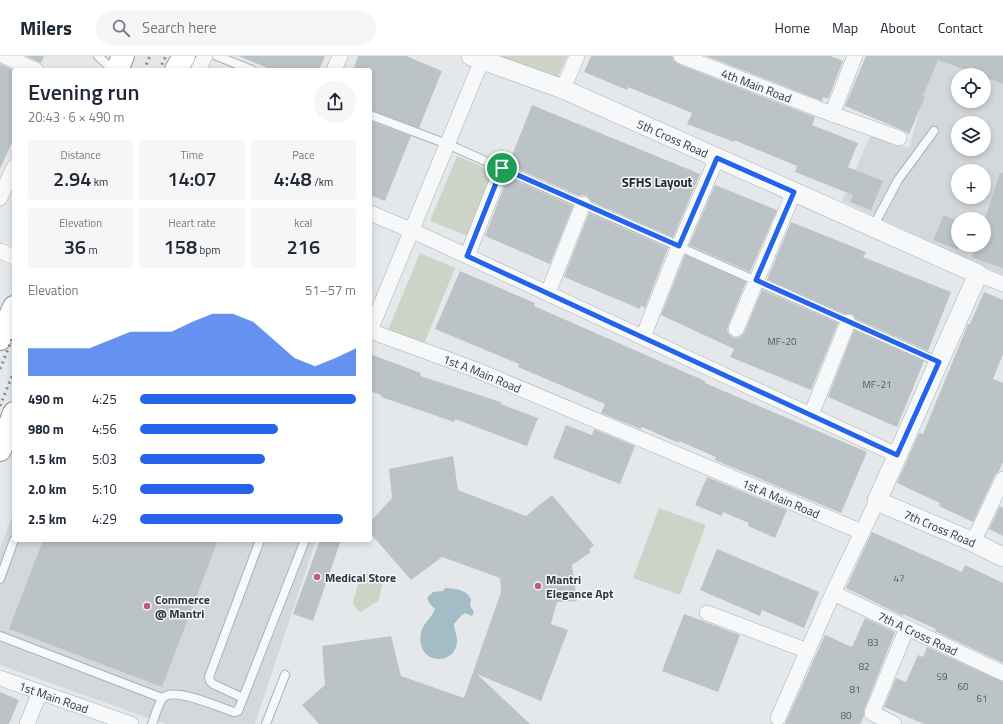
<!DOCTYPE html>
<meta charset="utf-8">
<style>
body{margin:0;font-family:"Titillium Web",sans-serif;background:#f6f6f7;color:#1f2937;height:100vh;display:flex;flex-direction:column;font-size:15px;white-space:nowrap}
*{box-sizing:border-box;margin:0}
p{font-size:13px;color:#747a83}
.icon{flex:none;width:22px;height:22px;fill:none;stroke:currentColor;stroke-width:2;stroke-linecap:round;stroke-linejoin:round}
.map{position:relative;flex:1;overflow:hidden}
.panel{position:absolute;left:12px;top:12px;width:360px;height:474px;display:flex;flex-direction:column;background:#fff;border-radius:4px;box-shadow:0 2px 6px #0003}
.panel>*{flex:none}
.buttons{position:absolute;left:951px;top:12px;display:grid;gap:8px}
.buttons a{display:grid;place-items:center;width:40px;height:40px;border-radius:50%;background:#fff;box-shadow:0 2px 6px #0003;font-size:20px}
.pin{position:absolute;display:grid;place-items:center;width:34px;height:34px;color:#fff;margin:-17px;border:2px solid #fff;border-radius:50%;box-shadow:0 1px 4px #0007}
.round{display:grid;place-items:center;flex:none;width:42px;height:42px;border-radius:21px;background:#f6f6f7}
.overview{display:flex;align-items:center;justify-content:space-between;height:68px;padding:0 16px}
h1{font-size:22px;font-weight:600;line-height:30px}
.figures{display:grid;grid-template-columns:repeat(3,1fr);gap:6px;height:68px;padding:4px 16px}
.figures div{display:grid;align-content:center;border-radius:4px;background:#f6f6f7;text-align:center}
.figures b{font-size:20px;font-weight:600}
.figures small{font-size:11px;font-weight:400}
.figures p{font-size:11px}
.chart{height:112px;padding:8px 16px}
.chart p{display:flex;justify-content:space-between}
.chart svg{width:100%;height:72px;margin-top:4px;fill:#2563eb;opacity:.7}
ul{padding:0 16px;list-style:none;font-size:13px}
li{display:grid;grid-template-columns:64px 48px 1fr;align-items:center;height:30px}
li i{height:10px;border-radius:5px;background:#2563eb}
header{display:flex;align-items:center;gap:24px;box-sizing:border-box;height:56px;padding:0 20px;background:#fff;border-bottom:1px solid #e0e1e3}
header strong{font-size:19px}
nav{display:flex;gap:22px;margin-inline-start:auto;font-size:14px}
.search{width:280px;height:36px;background:#f6f6f7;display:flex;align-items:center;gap:10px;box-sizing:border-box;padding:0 14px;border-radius:22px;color:#747a83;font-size:15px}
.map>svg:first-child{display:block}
.built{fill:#d3d8dc;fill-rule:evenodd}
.green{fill:#cdd4c7}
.water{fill:#a4bcc6}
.building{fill:#bcc3c7}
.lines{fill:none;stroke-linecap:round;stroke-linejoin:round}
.service-casing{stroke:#aab0b5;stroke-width:10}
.minor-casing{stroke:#aab0b5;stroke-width:16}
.tertiary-casing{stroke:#aab0b5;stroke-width:20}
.trunk-casing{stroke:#8e99a0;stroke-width:24}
.service{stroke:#f7f8f9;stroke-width:8}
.minor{stroke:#f7f8f9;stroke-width:15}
.tertiary{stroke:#f7f8f9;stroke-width:19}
.trunk{stroke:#fff;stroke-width:22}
.rail{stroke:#808b93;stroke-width:3;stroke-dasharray:2 4;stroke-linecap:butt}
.route-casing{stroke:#fff;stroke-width:8}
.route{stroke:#2563eb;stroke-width:5}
.poi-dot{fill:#c05980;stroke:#f4f7f8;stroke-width:1.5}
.labels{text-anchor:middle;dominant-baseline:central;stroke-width:3;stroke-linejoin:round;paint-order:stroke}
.number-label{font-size:10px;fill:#525c62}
.street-label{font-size:12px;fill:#2e3941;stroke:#f4f7f8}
.poi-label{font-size:12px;font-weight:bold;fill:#2e3941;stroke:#f4f7f8;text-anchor:start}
.neighbourhood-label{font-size:13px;font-weight:bold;fill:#202a33;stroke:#f4f7f8}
</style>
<header>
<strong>Milers</strong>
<div class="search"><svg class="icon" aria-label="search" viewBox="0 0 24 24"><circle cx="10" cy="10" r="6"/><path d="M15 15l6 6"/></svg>Search here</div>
<nav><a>Home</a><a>Map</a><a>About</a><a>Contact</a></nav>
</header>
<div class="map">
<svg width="1003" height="668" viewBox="0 0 1003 668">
<rect width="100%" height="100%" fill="#e5e8eb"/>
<path class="built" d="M 935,0 L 1003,0 L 1003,219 L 842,145 L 870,80 L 909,92 ZM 958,19 L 984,19 L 984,45 L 958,45 ZM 958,67 L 984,67 L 984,93 L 958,93 ZM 958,115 L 984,115 L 984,141 L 958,141 ZM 958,163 L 984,163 L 984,189 L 958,189 Z
M 14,455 L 14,484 L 316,484 L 255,668 L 165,668 L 0,609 L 0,492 Z"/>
<path class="green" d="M 494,0 L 567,0 L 557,23 Z
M 457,100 L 497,117 L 470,181 L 430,165 Z
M 420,197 L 455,212 L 424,288 L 388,274 Z
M 659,452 L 706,469 L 680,539 L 633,522 Z
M 361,517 L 378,518 L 382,521 L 383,524 L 379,544 L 361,556 L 358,555 L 353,547 L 360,519 Z"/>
<path class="water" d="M 445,532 C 456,533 467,533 471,544 L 470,550 L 474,556 L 472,560 L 465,557 L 461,560 L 454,568 C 454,574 458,581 457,587 C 454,611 415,608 421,577 C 422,568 432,562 435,553 L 430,548 L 427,542 L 433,536 L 443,535 Z"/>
<path class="building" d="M 26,0 L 44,0 L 41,7 Z
M 239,0 L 325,0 L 319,14 L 272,14 Z
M 358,0 L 406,0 L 442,15 L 419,72 L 370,54 L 370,14 L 353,14 Z
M 591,0 L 672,0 L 674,5 L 678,8 L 815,61 L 812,69 L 858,87 L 848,111 L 883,125 L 871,154 L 850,146 L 853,139 L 795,116 L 797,110 L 734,84 L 734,86 L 687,68 L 692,57 L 628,31 L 627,34 L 584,16 Z
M 706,0 L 830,0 L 843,5 L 828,43 L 823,41 L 822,45 Z
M 866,0 L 1003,0 L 1003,28 L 984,21 L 984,19 L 980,19 L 938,4 L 923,40 L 925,41 L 909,78 L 902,74 L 845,50 Z
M 0,8 L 14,14 L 14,82 L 0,113 Z
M 532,49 L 700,118 L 673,182 L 592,146 L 587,140 L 582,139 L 579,140 L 511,110 L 509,107 Z
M 370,65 L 411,80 L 385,145 L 370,139 Z
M 1000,117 L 1003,117 L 1003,212 L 972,202 L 976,189 L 984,189 L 984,166 Z
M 508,121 L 573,150 L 550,208 L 485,180 Z
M 715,129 L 777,154 L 750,216 L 689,189 Z
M 589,157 L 668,192 L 645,252 L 641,250 L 640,253 L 564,221 Z
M 944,159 L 958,165 L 958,194 L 933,184 Z
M 791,166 L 866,196 L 863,201 L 951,236 L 928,295 L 856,263 L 852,258 L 844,258 L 767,224 Z
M 685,199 L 746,226 L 728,270 L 727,274 L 729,278 L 732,281 L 737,282 L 741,280 L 744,277 L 762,234 L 838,267 L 811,334 L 730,301 L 734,293 L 661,259 Z
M 460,215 L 535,247 L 534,250 L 705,325 L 705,327 L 867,396 L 841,457 L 715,404 L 716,401 L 679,385 L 679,387 L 642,371 L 641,373 L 601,357 L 605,348 L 518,311 L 519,308 L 435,273 Z
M 984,236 L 1003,244 L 1003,298 L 993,323 L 1003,327 L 1003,406 L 999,415 L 995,419 L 973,466 L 939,450 L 940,447 L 897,427 L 919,377 L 923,378 L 968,268 L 970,268 Z
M 854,274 L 924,305 L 897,371 L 828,341 Z
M 370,298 L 421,317 L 420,320 L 501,346 L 501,348 L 538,362 L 527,390 L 455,363 L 454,366 L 428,357 L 381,341 L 381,339 L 370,335 Z
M 566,369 L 592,379 L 594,373 L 635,390 L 620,428 L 553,402 Z
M 453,400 L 458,434 L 526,460 L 552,439 L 594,489 L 589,494 L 591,496 L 572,509 L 577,545 L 557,546 L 551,568 L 568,574 L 541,645 L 477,618 L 530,668 L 319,668 L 302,649 L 325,629 L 322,590 L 391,580 L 401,620 L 464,642 L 501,536 L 500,522 L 442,501 L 411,524 L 370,477 L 370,466 L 392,442 L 389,413 Z
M 707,421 L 787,454 L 775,482 L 748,470 L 749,467 L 723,456 L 722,460 L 695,449 Z
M 1000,450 L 1003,452 L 1003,480 L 989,473 Z
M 872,476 L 962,516 L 965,509 L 1003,527 L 1003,607 L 935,575 L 936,573 L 903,558 L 903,560 L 846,532 Z
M 43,484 L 218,484 L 162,631 L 9,573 Z
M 320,484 L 341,484 L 313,565 L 293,558 Z
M 717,493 L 819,536 L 804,572 L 762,554 L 760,560 L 700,534 Z
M 684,558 L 740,579 L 718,636 L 662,615 Z
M 865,562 L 895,576 L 864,654 L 864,660 L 860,668 L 785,668 L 825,579 L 852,591 Z
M 927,591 L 1003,626 L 1003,668 L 924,668 L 884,651 L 896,622 L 906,626 L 918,599 L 923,601 Z
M 0,636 L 19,644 L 9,668 L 0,668 Z"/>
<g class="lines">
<defs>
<path id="service" d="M 98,0 L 113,14
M 217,0 L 252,14
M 370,59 L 447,88 L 939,306
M 873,171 L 898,124 L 934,75
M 0,523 L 14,484
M 0,580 L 162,642
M 243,642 L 213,628 L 210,625 L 209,621 L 260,484
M 152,668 C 155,661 158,647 163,642 C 173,630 221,652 234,656 L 238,655 L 305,484
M 266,668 L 285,619"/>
<g id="minor">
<path d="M 4,0 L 36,14"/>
<path id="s1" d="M 681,0 L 832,58 L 899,82"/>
<path id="s2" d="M 482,4 L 370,275 L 474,313 L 862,476"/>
<path d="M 198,14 L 205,0"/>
<path d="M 334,14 L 340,0"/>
<path d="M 563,33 L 577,0"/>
<path d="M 832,58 L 855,0"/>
<path d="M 0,142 L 14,111"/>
<path d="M 370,157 L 413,175 L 897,399"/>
<path d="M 0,195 L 14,201"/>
<path d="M 467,200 L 502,112"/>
<path d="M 978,218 L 1003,228"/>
<path d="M 548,237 L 583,148"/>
<path d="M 736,273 L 794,136"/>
<path d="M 643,281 L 679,190 L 717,102"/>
<path d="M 811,359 L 848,266"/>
<path d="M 973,486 L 1003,423"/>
<path id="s3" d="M 833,537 L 1003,617"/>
<path d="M 707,557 L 808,595"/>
<path id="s4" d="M 0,622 L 131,668"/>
<path d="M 778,662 L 833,537 L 877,445"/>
<path d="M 27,668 L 40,636"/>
<path d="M 894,668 L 872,657 L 907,572"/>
</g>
<g id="tertiary">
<path id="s5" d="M 471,0 L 563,33 L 978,218 L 877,445 L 973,486 L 1003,501"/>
</g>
<path id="trunk" d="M 117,14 L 123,0
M 176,14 L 184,0
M 0,283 L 14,251
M 0,394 L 14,357"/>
</defs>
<use href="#service" class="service-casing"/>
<use href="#minor" class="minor-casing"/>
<use href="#tertiary" class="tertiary-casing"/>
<use href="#trunk" class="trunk-casing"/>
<use href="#service" class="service"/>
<use href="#minor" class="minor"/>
<use href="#tertiary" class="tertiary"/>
<use href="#trunk" class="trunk"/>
<path class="rail" d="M 144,14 L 150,0
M 159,14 L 166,0
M 0,313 L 14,278
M 0,350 L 14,315"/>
</g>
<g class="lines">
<defs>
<path id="route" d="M 717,102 L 794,136 L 756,224 L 939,306 L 897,399 L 467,200 L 502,112 L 679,190 Z"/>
</defs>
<use href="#route" class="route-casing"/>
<use href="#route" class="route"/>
</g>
<g class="poi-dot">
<circle cx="317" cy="521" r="4"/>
<circle cx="538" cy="530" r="4"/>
<circle cx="147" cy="550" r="4"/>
</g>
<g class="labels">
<g class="number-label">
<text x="782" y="285">MF-20</text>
<text x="877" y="328">MF-21</text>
<text x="899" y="522">47</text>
<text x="873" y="586">83</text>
<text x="864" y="610">82</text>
<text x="942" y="620">59</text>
<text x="963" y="630">60</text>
<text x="855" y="633">81</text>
<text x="982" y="642">61</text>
<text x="846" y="659">80</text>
</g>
<g class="street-label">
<text stroke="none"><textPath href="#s1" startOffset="81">4th Main Road</textPath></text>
<text stroke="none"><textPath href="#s5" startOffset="218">5th Cross Road</textPath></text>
<text stroke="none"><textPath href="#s2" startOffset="413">1st A Main Road</textPath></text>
<text stroke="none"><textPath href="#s2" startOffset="737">1st A Main Road</textPath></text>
<text stroke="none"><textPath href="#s5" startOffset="869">7th Cross Road</textPath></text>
<text stroke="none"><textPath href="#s3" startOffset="94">7th A Cross Road</textPath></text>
<text stroke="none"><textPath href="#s4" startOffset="57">1st Main Road</textPath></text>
</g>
<g class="poi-label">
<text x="325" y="521">Medical Store</text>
<text x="546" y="523">Mantri<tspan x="546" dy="14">Elegance Apt</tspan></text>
<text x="155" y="543">Commerce<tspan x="155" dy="14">@ Mantri</tspan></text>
</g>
<g class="neighbourhood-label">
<text x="657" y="126">SFHS Layout</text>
</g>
</g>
</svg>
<div class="buttons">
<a><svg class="icon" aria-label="locate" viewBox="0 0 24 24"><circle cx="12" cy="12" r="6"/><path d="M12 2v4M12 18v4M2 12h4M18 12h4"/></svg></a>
<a><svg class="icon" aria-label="layers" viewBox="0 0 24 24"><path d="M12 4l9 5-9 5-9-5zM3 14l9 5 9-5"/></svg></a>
<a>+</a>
<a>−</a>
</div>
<div class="pin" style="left:502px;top:112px;background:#1e9e55"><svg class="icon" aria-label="arrive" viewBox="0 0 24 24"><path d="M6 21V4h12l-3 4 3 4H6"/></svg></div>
<section class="panel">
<div class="overview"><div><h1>Evening run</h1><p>20:43 · 6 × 490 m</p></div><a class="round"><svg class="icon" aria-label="share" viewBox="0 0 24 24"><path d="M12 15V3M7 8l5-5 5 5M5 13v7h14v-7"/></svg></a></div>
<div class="figures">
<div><p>Distance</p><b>2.94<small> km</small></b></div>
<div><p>Time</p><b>14:07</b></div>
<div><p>Pace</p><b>4:48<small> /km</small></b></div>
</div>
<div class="figures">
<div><p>Elevation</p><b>36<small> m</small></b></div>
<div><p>Heart rate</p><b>158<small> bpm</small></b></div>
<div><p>kcal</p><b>216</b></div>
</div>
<div class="chart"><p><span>Elevation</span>51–57 m</p>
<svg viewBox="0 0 160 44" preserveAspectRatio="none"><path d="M0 44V27L10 27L20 27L30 27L40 22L50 17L60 17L70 17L80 11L90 6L100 6L110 11L120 22L130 33L140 38L150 33L160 27V44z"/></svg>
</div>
<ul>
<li><b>490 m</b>4:25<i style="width:100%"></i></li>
<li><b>980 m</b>4:56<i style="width:64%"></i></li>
<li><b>1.5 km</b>5:03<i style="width:58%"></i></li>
<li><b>2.0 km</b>5:10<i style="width:53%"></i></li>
<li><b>2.5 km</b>4:29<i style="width:94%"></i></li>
</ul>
</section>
</div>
